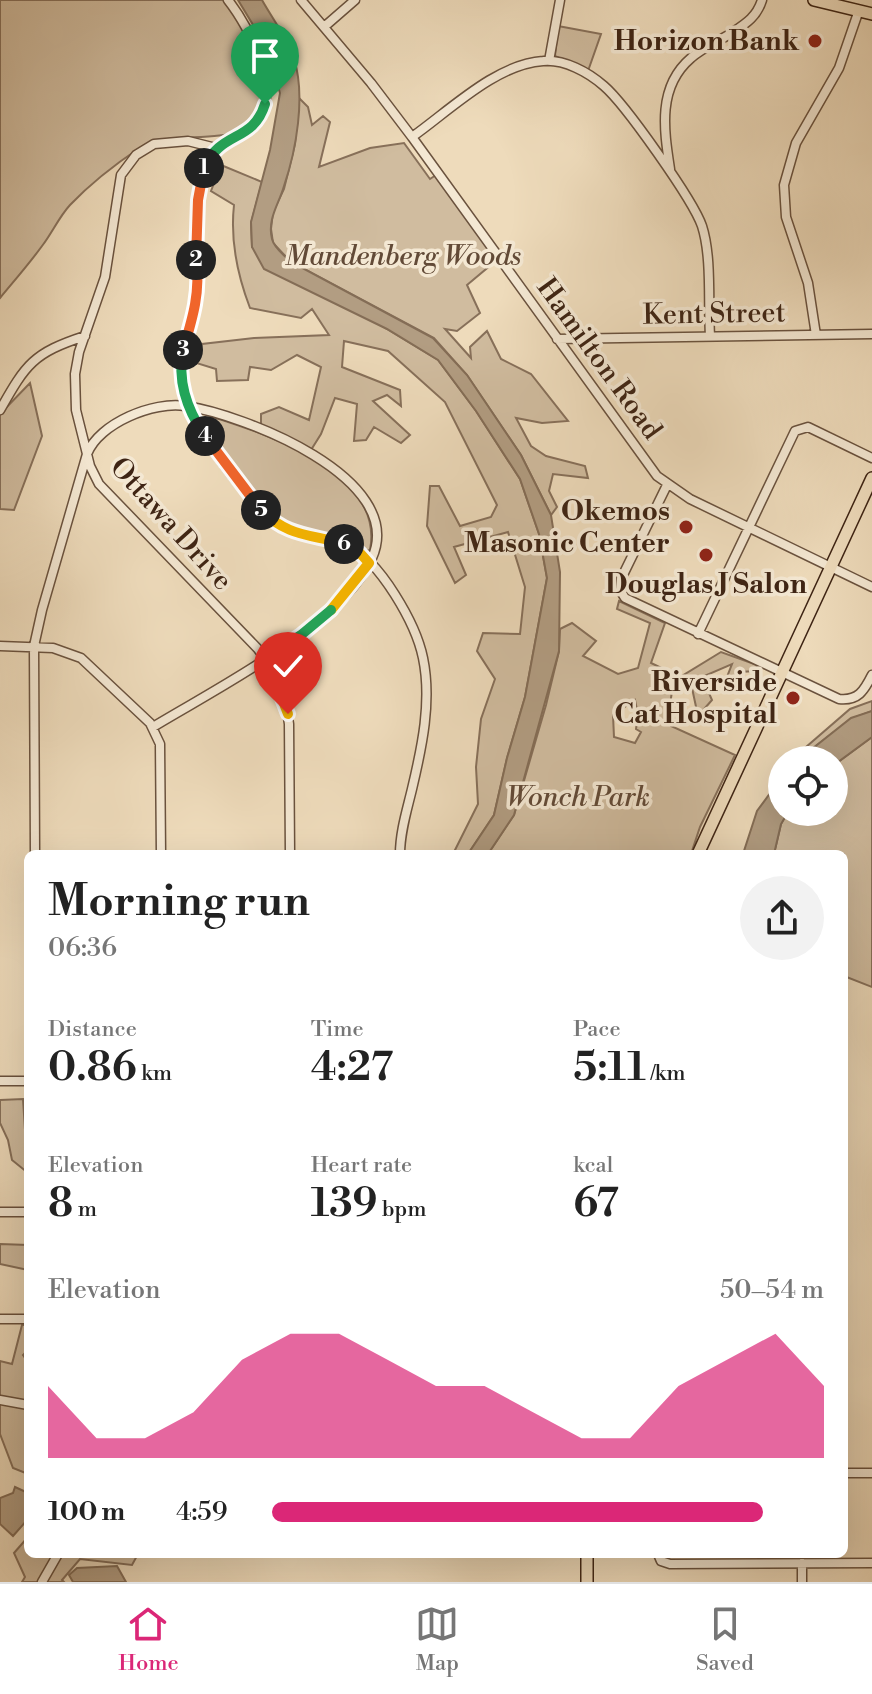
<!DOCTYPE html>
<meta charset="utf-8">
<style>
body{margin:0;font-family:"Libre Bodoni",serif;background:#f2f2f2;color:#222;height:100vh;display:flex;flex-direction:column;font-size:30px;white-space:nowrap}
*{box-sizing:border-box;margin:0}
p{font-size:26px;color:#767676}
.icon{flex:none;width:44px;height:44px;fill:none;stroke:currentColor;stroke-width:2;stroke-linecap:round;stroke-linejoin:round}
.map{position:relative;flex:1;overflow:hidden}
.side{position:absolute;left:24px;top:850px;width:824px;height:708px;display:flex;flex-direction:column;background:#fff;border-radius:12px;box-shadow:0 8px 32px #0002}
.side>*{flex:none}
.fabs{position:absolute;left:768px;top:746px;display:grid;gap:16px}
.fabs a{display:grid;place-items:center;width:80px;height:80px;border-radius:50%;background:#fff;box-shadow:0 8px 32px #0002;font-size:40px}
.pin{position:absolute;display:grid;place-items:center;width:68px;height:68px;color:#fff;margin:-82px -34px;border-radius:50% 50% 50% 0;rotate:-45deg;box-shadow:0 0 8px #0007}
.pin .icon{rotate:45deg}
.km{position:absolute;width:40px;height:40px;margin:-20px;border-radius:50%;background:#222;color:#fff;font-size:22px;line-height:40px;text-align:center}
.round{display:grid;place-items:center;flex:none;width:84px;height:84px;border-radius:42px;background:#f2f2f2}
.overview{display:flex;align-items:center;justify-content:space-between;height:136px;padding:0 24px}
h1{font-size:44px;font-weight:600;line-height:60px}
.metrics{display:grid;grid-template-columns:repeat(3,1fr);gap:12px;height:136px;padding:8px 24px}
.metrics div{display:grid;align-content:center}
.metrics b{font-size:40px;font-weight:600}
.metrics small{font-size:22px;font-weight:400}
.metrics p{font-size:22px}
.chart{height:224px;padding:16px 24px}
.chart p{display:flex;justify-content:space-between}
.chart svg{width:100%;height:144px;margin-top:8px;fill:#db2777;opacity:.7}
ul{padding:0 24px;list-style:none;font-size:26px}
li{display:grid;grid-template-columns:128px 96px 1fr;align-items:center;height:60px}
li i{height:20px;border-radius:10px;background:#db2777}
.tab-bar{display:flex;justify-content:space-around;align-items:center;height:112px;border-top:2px solid #e0e0e0;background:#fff;font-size:22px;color:#767676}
.tab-bar a{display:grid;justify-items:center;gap:4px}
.tab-bar .selected{color:#db2777}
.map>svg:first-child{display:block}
.green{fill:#d0bc9f;stroke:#87705a;stroke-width:2;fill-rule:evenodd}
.water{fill:#b29d82;stroke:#846d56;stroke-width:2}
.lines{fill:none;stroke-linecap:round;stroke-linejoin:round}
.minor-casing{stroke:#6a523e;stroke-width:11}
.major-casing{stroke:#3e2414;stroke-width:14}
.minor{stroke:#f4e8d3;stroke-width:8}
.major{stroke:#eedbbb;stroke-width:11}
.split-1-casing{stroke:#fff;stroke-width:16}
.split-2-casing{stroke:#fff;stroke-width:16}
.split-3-casing{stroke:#fff;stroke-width:16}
.split-4-casing{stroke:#fff;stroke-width:16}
.split-5-casing{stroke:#fff;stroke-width:16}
.split-6-casing{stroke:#fff;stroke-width:16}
.split-7-casing{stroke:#fff;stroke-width:16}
.split-8-casing{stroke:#fff;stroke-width:16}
.split-9-casing{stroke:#fff;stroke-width:16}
.split-1{stroke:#22a559;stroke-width:10}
.split-2{stroke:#f0652b;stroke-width:10}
.split-3{stroke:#f0652b;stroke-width:10}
.split-4{stroke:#22a559;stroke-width:10}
.split-5{stroke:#f0652b;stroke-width:10}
.split-6{stroke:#f5b400;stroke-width:10}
.split-7{stroke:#f5b400;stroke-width:10}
.split-8{stroke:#22a559;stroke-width:10}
.split-9{stroke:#f5b400;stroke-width:10}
.poi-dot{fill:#8f2418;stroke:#f4e8d3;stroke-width:3}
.labels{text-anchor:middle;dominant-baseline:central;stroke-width:7;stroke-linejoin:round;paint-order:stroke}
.poi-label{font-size:28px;font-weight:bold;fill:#3e2414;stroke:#f4e8d3;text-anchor:end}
.park-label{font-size:28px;font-style:italic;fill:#624a37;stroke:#f4e8d3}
.street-label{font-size:28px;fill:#3e2414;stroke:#f4e8d3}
</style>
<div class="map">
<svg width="872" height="1582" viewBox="0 0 872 1582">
<rect width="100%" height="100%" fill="#eedbbb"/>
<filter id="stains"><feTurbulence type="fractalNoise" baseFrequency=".0025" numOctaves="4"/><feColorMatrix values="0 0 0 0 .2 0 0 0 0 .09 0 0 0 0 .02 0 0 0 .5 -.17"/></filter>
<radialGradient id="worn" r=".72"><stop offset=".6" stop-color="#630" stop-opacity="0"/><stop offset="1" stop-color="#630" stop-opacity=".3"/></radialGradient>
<path class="green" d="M 0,0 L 223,0 C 244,25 258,55 261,88 C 269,160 175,124 141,147 C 117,163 90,184 70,205 C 59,217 52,233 42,246 C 29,264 14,281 0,298 Z
M 558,26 L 601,34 L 588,71 L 555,56 Z
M 299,98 L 308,107 L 312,125 L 323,116 L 330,122 L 319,167 L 370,148 L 404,143 L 430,179 L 436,175 L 494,255 L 488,259 L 492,264 L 467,285 L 480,313 L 457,331 L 445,329 L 471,358 L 470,347 L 487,331 L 501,359 L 531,374 L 568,421 L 542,423 L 516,418 L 531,446 L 546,456 L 585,466 L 588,478 L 553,474 L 549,491 L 557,507 L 551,515 L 521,455 L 467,375 L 434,338 L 291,262 L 273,243 L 271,229 L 273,212 L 284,189 L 295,144 Z
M 221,165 L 262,182 L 251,223 L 252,247 L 438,360 L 476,411 L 520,479 L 539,534 L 547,578 L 525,697 L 507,758 L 494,815 L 468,854 L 453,854 L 478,804 L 476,767 L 481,719 L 495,679 L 477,651 L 483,633 L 520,634 L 525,587 L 508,532 L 454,547 L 466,575 L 455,583 L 427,526 L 430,486 L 439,486 L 460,526 L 491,517 L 497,505 L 445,402 L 388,351 L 344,341 L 342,367 L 400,390 L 401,406 L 387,395 L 373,401 L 410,435 L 401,443 L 374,427 L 366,440 L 354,441 L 357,404 L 335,398 L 321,434 L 311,450 L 261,425 L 261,414 L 279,407 L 309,420 L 321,367 L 297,355 L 271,370 L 250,367 L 248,380 L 217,381 L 216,369 L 193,362 L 202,344 L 254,338 L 329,335 L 312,309 L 301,318 L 250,308 C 237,274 230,241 234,205 L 211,191 Z
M 30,383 L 42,436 L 14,510 L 0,509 L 0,414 Z
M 213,417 C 269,435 385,473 370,550 L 364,551 C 339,543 310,538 287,525 C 252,506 230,464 207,432 L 205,423 Z
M 619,601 L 665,623 L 651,663 L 680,677 L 721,652 L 757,665 L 756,671 L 739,672 L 731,685 L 725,682 L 732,664 L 702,677 L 712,700 L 698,716 L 692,688 L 672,691 L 668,719 L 671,726 L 735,755 L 700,827 L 691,854 L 488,854 L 514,815 L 546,705 L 559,651 L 560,629 L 572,623 L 596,641 L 583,656 L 618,674 L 638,668 L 650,623 L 617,609 ZM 635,700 L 638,715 L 636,729 L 641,732 L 635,743 L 614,737 L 613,715 Z
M 872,701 L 872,711 L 851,719 L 798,760 L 791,760 L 850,709 Z
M 872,737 L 872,987 L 844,976 L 844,854 L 774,854 L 781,824 L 788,812 L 834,812 L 834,765 Z
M 23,1099 L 25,1130 L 28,1132 L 28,1173 L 12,1160 L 8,1140 L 0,1123 L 0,1100 Z
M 0,1244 L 28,1245 L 28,1270 L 0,1264 Z
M 22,1325 L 28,1325 L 28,1350 L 23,1355 L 28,1362 L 28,1474 L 13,1468 L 0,1434 L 0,1361 L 12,1364 Z
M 28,1537 L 28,1554 L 138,1554 L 132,1565 L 80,1559 L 62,1580 L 64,1582 L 22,1582 L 25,1577 L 14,1553 Z"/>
<path class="water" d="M 238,0 L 262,0 C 272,18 288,39 294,59 C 306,96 296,151 284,186 C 279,204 267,219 272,239 C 274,248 285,256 291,262 L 433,338 L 467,375 L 521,455 L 551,515 L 560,572 L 559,651 L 514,815 L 488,854 L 468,854 L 494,815 L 507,758 L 525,697 L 547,578 L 539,534 L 520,479 L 476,411 L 438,360 L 387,329 L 264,269 L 252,247 L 251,222 L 270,150 L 280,93 L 267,48 Z
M 872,711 L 872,737 L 834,765 L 834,760 L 798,760 L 851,718 Z
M 782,777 L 782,812 L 788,812 L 781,824 L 774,854 L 743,854 L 757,811 Z
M 15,1487 L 28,1493 L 28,1519 L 13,1536 L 0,1524 L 0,1498 L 13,1493 Z
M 117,1566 L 126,1582 L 73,1582 L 69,1575 L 77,1568 Z"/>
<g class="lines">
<defs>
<path id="minor" d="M 228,0 C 250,28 285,95 253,127 C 235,144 215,139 204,168 C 196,191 194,233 196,258 C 196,268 199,277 197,288 C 194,328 178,353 184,394 C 188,423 258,515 283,528 C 304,539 327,536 347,545 C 380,560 416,624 423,658 C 432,701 422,747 412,789 C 407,810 400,832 400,854
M 301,0 L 371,83 L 412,137 L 657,476 L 690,499 L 872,587
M 324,27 L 355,0
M 549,61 L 560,0
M 412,137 C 449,111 496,64 543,61 C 564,59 588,72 604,86 C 625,104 693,200 702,226 C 712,257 708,303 710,336
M 216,148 L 188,141 L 154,144 L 136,155 L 121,175 L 105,277 L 79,352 L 75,374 L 76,410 L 90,466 L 99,484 L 258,649 C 274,671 286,697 289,724 L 290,854
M 670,169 C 664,130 657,87 691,58 C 703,47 720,41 733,32 C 747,23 757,16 762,0
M 816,335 L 808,283 L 786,217 L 784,185 L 796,143 L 839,68 L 859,10
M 557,339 L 872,334
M 0,410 C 26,364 33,353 85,336
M 667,485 L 621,579 L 620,590 L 625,598 L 839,699 C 858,701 864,691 872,675
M 698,634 L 795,431 L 808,427 L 872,458
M 0,646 L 53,648 L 81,658 L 150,723 L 160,744 L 161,854
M 35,854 L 34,646 L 42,610 L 87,454 C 99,423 154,401 185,406 C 242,414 408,478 372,558 C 340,627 217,688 153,727
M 0,1081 L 28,1081
M 0,1212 L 28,1212
M 0,1319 L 28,1319
M 0,1400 L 28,1405
M 844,1473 L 872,1473
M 658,1554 L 661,1561 L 670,1564 L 872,1563
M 802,1563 L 802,1582
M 42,1582 L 58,1554"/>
<path id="major" d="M 814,0 L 872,14
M 698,854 L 872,478
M 587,1554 L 587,1582"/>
</defs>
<use href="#minor" class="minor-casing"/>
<use href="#major" class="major-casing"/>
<use href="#minor" class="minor"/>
<use href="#major" class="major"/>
</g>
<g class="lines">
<defs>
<path id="split-1" d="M 204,168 C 221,130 253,143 265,104"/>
<path id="split-2" d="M 196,260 L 198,200 L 204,168"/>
<path id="split-3" d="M 183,350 C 192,320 201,292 196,260"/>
<path id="split-4" d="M 183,350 C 177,382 187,410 205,436"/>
<path id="split-5" d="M 205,436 L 261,510"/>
<path id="split-6" d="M 261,510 C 288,537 310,534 344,544"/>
<path id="split-7" d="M 331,610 L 369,563 L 360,553 L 344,544"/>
<path id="split-8" d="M 270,667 L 265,659 L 301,635 L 331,610"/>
<path id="split-9" d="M 270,667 L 288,714"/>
</defs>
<use href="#split-1" class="split-1-casing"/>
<use href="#split-2" class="split-2-casing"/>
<use href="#split-3" class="split-3-casing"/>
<use href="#split-4" class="split-4-casing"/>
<use href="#split-5" class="split-5-casing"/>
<use href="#split-6" class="split-6-casing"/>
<use href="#split-7" class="split-7-casing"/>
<use href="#split-8" class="split-8-casing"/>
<use href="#split-9" class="split-9-casing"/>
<use href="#split-1" class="split-1"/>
<use href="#split-2" class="split-2"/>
<use href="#split-3" class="split-3"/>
<use href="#split-4" class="split-4"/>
<use href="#split-5" class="split-5"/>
<use href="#split-6" class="split-6"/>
<use href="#split-7" class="split-7"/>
<use href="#split-8" class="split-8"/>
<use href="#split-9" class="split-9"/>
</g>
<g class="poi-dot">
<circle cx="815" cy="41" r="8"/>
<circle cx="686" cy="527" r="8"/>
<circle cx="706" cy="555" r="8"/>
<circle cx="793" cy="698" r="8"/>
</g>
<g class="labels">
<g class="poi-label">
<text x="799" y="41">Horizon Bank</text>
<text x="670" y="511">Okemos<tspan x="670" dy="32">Masonic Center</tspan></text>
<text x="706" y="584" text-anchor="middle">Douglas J Salon</text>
<text x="777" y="682">Riverside<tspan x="777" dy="32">Cat Hospital</tspan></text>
</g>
<g class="park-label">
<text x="403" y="256">Mandenberg Woods</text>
<text x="578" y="797">Wonch Park</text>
</g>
<g class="street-label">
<text transform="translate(714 314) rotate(-1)">Kent Street</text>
<text transform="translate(599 359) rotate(54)">Hamilton Road</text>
<text transform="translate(171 524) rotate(48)">Ottawa Drive</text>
</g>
</g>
<rect width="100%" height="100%" filter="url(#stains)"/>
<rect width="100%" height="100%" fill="url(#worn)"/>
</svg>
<div class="fabs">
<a><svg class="icon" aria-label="locate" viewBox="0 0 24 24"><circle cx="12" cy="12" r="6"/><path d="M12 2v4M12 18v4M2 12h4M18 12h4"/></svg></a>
</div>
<div class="pin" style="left:265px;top:104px;background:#1e9e55"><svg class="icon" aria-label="arrive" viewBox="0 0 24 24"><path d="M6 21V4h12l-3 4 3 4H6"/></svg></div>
<div class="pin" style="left:288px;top:714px;background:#d93025"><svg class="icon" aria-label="check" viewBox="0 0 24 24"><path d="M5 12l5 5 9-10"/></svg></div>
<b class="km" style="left:204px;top:168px">1</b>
<b class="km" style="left:196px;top:260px">2</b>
<b class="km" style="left:183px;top:350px">3</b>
<b class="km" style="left:205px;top:436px">4</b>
<b class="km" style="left:261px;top:510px">5</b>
<b class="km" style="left:344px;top:544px">6</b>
<section class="side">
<div class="overview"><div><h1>Morning run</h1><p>06:36</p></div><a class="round"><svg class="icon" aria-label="share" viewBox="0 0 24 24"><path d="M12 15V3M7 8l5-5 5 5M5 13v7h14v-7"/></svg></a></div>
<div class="metrics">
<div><p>Distance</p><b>0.86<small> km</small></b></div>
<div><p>Time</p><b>4:27</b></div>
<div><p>Pace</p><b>5:11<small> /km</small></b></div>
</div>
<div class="metrics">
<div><p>Elevation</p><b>8<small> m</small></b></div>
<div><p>Heart rate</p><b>139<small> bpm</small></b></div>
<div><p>kcal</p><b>67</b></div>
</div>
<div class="chart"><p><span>Elevation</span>50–54 m</p>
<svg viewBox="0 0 160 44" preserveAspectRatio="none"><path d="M0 44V22L10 38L20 38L30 30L40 14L50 6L60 6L70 14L80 22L90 22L100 30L110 38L120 38L130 22L140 14L150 6L160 22V44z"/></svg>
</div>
<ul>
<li><b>100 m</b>4:59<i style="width:89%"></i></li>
</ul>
</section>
</div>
<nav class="tab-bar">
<a class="selected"><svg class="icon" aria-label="home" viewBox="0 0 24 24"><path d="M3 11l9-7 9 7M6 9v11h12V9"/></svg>Home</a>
<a><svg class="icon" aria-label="map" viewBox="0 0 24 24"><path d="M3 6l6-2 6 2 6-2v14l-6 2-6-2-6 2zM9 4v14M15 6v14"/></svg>Map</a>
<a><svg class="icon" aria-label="saved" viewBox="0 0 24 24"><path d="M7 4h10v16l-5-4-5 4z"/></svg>Saved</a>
</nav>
